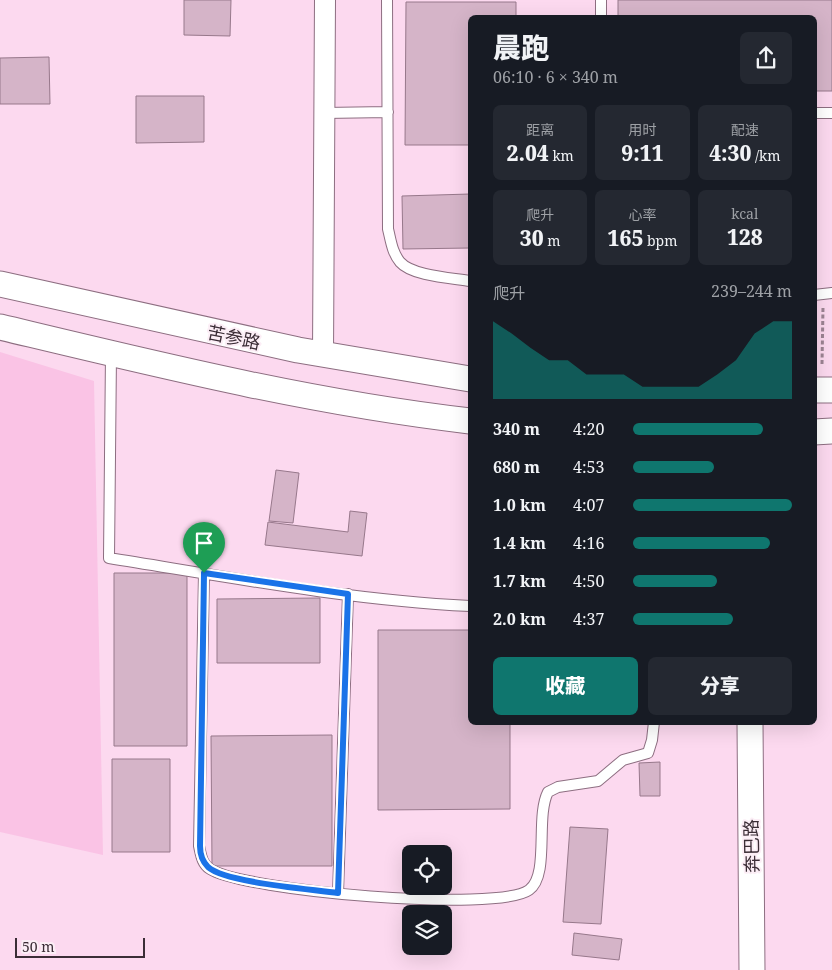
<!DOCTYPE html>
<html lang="zh">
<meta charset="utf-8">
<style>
body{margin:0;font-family:"Noto Serif","Noto Sans SC",serif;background:#242831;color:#f1f3f6;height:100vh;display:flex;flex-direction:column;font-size:19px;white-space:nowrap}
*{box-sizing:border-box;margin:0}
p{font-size:16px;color:#9ea1a6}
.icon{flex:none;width:28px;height:28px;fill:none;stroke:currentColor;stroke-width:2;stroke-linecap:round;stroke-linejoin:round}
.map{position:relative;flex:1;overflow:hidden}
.panel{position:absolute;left:468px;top:15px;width:349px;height:710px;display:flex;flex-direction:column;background:#171b24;border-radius:8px;box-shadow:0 5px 20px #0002}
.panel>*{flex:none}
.tools{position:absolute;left:402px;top:845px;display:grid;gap:10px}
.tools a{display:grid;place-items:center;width:50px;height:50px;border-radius:8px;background:#171b24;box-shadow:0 5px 20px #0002;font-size:25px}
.scale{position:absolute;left:15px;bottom:12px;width:130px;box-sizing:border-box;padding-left:5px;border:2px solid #3b2d36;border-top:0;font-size:14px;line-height:18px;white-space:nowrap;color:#3b2d36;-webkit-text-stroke:4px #fceef6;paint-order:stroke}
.pin{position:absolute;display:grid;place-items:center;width:42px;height:42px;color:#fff;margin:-51px -21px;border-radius:50% 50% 50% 0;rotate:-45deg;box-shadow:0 0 5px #0007}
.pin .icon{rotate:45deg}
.round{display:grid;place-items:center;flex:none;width:52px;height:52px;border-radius:8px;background:#242831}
.summary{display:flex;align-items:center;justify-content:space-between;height:85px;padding:0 25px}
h1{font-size:28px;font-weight:800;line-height:38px}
.metrics{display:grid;grid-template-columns:repeat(3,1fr);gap:8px;height:85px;padding:5px 25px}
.metrics div{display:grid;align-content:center;border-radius:8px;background:#242831;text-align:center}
.metrics b{font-size:21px;font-weight:800}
.metrics small{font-size:14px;font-weight:400}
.metrics p{font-size:14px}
.chart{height:140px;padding:10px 25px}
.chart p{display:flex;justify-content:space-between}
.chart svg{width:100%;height:90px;margin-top:5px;fill:#0f766e;opacity:.7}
.cta{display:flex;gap:10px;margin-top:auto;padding:10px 25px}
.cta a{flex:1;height:58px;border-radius:8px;background:#0f766e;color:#fff;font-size:20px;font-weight:800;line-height:58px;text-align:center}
.cta a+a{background:#242831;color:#f1f3f6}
ul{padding:0 25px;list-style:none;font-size:16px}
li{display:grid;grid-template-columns:80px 60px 1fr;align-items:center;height:38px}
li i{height:12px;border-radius:6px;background:#0f766e}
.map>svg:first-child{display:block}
.green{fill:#fac3e5}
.building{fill:#d5b4c8;stroke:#97788b}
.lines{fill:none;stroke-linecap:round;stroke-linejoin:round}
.service-casing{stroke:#8d6e81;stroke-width:12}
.minor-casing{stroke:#8d6e81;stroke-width:22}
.tertiary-casing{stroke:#8d6e81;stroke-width:27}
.path{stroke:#9d8494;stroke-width:3;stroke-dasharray:4 2.5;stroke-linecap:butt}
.service{stroke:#fff;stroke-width:10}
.minor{stroke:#fff;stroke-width:20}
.tertiary{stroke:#fff;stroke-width:25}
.route-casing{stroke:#fff;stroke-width:10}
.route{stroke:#1a73e8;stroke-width:6}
.labels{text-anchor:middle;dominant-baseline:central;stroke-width:4;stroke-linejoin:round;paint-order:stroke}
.street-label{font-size:18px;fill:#3b2d36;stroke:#fceef6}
</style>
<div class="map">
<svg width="832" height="970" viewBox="0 0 832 970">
<rect width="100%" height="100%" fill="#fcd9ef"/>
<path class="green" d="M 0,352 L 94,381 L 103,855 L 0,832 Z"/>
<path class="building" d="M 184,0 L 231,0 L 230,36 L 184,35 Z
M 618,0 L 832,0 L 832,91 L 814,91 L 814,18 L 618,18 Z
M 406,2 L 516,2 L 516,18 L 470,18 L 470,145 L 405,145 Z
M 49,57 L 50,104 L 0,104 L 0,58 Z
M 136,96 L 204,96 L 204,142 L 136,143 Z
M 470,194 L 470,248 L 403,249 L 402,196 Z
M 276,470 L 299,473 L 293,523 L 269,521 Z
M 350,511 L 367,513 L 362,556 L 265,545 L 268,522 L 348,532 Z
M 114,573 L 187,573 L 187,746 L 114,746 Z
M 320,598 L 320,663 L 217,663 L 217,599 Z
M 378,630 L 470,630 L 470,722 L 510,722 L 510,809 L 378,810 Z
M 332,735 L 332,866 L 212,866 L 211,736 Z
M 112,759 L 170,759 L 170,852 L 112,852 Z
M 660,762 L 660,796 L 640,796 L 639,763 Z
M 570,827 L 608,829 L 601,924 L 563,922 Z
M 574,933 L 622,939 L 619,960 L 572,955 Z"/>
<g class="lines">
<defs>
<path id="service" d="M 387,0 L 388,229 C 391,241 392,252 400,262 C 412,276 452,278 470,281
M 601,18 L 601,0
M 324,113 L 388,112
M 814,113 L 832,113
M 814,295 L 832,293
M 111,354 L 109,558 C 228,577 349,600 470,606
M 204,573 L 199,846 C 201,855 202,864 210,869 C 244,891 497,913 529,890 C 550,875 535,817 548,792 L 558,787 L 598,781 L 623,760 L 648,753 L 652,740 L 654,722
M 338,893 L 348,594"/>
<path id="minor" d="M 323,355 L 325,0"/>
<path id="tertiary" d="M 0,284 L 298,350 L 470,379
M 0,327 C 155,364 312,403 470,421
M 814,390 L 832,390
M 814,432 L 832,431
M 750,722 L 752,970"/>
</defs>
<use href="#service" class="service-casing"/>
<use href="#minor" class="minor-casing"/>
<use href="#tertiary" class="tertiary-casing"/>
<path class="path" d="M 822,364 L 823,307"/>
<use href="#service" class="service"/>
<use href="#minor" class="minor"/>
<use href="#tertiary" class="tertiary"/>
</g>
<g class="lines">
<defs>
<path id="route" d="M 204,573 L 348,594 L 338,893 C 311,889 226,883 208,867 C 202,861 200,854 200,846 Z"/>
</defs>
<use href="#route" class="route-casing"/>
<use href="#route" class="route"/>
</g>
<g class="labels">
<g class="street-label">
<text transform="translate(234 337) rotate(12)">苦参路</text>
<text transform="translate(751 846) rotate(-91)">奔巴路</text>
</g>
</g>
</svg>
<div class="tools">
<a><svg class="icon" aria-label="locate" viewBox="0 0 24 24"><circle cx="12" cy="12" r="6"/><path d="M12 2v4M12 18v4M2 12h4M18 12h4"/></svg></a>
<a><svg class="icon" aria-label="layers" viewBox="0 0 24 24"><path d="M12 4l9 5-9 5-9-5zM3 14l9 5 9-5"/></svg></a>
</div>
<div class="scale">50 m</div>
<div class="pin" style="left:204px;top:573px;background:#1e9e55"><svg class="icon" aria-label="arrive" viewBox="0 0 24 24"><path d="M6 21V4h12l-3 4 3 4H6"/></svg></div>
<section class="panel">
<div class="summary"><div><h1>晨跑</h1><p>06:10 · 6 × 340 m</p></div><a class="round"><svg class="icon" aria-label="share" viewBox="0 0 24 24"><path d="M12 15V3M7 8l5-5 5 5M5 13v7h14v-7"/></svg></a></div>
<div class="metrics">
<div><p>距离</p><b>2.04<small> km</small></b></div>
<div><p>用时</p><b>9:11</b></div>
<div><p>配速</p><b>4:30<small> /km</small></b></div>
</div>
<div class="metrics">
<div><p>爬升</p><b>30<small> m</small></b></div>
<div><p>心率</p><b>165<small> bpm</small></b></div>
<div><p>kcal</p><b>128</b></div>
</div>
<div class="chart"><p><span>爬升</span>239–244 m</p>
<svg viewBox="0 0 160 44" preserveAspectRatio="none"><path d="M0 44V6L10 12L20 19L30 25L40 25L50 32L60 32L70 32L80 38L90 38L100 38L110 38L120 32L130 25L140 12L150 6L160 6V44z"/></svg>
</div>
<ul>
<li><b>340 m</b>4:20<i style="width:82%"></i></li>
<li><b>680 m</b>4:53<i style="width:51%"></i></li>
<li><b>1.0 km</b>4:07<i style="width:100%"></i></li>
<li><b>1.4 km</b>4:16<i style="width:86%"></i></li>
<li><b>1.7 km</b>4:50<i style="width:53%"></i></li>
<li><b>2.0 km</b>4:37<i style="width:63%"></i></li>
</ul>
<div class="cta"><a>收藏</a><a>分享</a></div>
</section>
</div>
